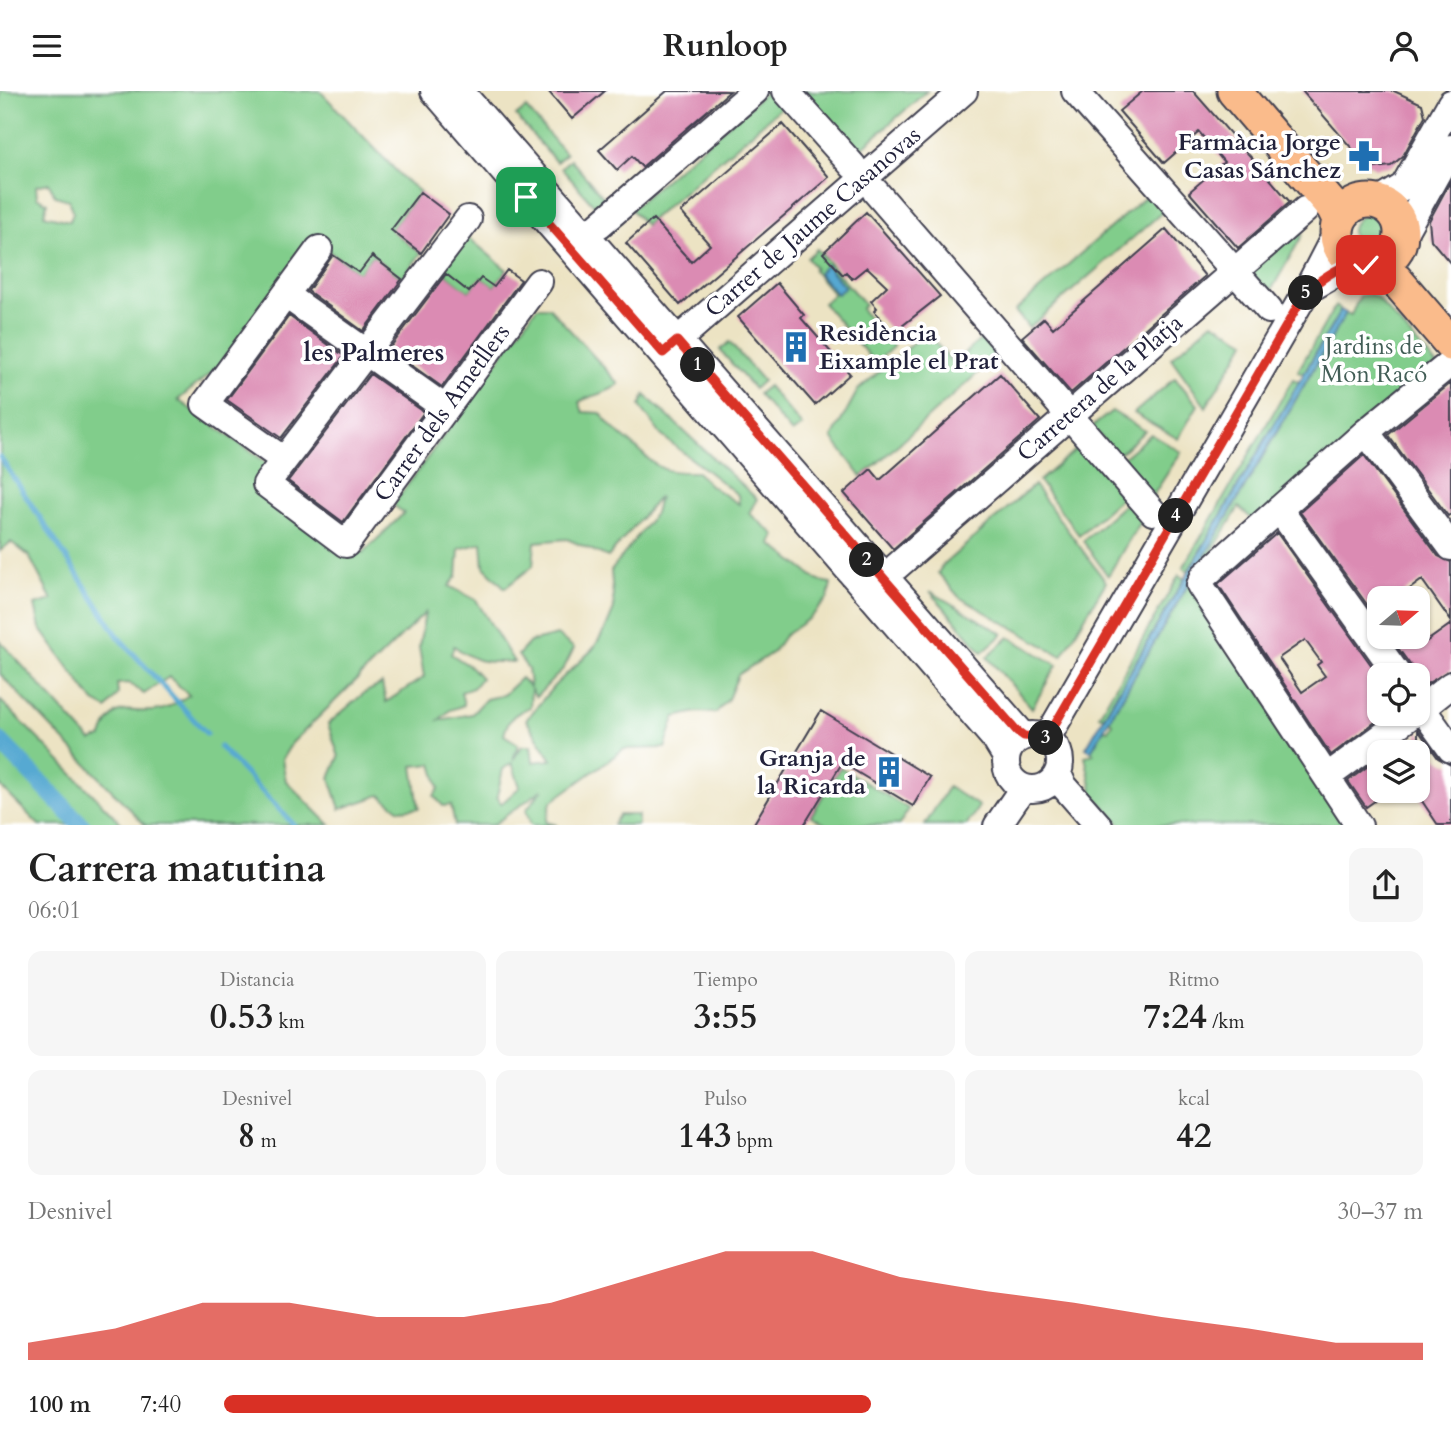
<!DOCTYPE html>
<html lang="es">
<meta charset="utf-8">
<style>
body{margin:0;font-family:Cardo,serif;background:#f6f6f6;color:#222;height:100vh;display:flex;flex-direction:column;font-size:26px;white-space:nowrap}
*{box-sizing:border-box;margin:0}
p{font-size:23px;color:#767676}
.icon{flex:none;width:38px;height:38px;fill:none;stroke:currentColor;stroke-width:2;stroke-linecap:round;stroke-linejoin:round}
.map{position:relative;height:734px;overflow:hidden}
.drawer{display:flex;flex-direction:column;background:#fff;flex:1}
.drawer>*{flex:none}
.needle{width:46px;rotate:71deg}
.buttons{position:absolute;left:1367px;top:495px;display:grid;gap:14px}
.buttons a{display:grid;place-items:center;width:63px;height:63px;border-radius:14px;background:#fff;box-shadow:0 2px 5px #0004;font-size:35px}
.pin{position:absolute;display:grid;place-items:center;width:60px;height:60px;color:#fff;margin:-30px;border-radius:14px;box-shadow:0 4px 10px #0006}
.km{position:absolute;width:35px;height:35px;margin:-18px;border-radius:50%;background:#222;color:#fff;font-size:19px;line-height:35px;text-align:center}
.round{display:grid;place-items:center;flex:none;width:74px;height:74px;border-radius:14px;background:#f6f6f6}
.headline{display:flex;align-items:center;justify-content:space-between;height:119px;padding:0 28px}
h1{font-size:38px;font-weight:800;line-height:52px}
.metrics{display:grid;grid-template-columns:repeat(3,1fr);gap:10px;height:119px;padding:7px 28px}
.metrics div{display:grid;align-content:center;border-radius:14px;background:#f6f6f6;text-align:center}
.metrics b{font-size:35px;font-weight:800}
.metrics small{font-size:19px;font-weight:400}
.metrics p{font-size:19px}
.chart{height:196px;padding:14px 28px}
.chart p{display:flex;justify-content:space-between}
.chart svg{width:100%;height:126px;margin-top:7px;fill:#d93025;opacity:.7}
ul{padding:0 28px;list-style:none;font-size:23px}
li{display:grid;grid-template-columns:112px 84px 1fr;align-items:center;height:52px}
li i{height:18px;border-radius:9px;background:#d93025}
header{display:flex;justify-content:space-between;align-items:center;height:91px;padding:0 28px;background:#fff;font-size:32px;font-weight:800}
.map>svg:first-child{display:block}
.green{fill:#81cd8b;stroke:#527863;stroke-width:2;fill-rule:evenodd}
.water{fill:#57a9d2;stroke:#3c6686;stroke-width:2}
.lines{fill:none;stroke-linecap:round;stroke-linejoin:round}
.stream{stroke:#57a9d2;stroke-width:5}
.canal{stroke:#57a9d2;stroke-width:18}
.building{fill:#db8bb3;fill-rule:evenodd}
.minor-casing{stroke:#403f4f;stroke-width:30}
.major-casing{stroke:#403f4f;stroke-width:37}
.minor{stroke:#fff;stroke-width:26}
.major{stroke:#fabb8b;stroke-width:33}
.route-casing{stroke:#fff;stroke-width:14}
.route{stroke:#d93025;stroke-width:9}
.labels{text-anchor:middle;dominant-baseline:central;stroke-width:7;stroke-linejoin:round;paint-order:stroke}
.poi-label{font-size:24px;font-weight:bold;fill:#22223b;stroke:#fff;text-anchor:end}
.street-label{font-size:24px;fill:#22223b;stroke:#fff}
.park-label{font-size:24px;fill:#435e57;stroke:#fff}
.neighbourhood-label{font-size:26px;font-weight:bold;fill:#22223b;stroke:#fff}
</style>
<header><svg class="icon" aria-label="menu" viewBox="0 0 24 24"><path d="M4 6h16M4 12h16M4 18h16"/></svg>Runloop<svg class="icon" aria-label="person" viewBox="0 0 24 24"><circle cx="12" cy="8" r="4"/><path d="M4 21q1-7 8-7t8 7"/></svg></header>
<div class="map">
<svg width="1451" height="735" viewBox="0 0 1451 735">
<rect width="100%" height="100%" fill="#fff"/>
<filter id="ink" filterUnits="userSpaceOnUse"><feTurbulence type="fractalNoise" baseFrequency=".0143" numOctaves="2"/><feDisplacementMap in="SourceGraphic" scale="14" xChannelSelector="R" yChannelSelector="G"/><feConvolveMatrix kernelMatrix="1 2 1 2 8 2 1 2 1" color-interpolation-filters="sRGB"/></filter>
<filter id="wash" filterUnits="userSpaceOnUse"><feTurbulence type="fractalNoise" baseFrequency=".00686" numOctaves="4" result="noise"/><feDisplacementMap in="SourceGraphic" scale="28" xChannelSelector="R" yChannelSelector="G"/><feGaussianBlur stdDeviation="1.57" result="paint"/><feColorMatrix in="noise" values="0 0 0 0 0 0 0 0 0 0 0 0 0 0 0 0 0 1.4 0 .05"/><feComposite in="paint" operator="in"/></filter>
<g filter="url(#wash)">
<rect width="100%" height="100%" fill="#ece3c3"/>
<path class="green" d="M 0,0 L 320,0 L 404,88 L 420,101 L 391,139 L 421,162 L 402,188 L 372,165 L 359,182 L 314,150 L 222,273 L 178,309 L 270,374 L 260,388 L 363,462 L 404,422 L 393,414 L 537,216 L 549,216 L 619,293 C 610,302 591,304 579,311 L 583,321 L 601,322 C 610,338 620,342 633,354 C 659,377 659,382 697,381 L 711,395 L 739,413 L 738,404 L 661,344 L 640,315 L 645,304 L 757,408 L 749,422 L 775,444 L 771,453 L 819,490 L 831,492 L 828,507 L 811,526 L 784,545 L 773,561 L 738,584 L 728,608 L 716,622 L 697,621 L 675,626 L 665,657 L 624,658 L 551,711 L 546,731 L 557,734 L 531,734 L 526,719 L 543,698 L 493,734 L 455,734 L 451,714 L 443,715 L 434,705 L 439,697 L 432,673 L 413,675 L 419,717 L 400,719 L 380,704 L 340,718 L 330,687 L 339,666 L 328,633 L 364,602 L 382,593 L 386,611 L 424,586 L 419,556 L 425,522 L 292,652 L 282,668 L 286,690 L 330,734 L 145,734 L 0,583 L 0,550 L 91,650 L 102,646 C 114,606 131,625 160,619 C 170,617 180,609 189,604 L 169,586 L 144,603 L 129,592 L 117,593 L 118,603 L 107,618 L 94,611 L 40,537 L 35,514 L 52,509 L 29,465 L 11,451 L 0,460 ZM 49,92 L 55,105 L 69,109 L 73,121 L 70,130 L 44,124 L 47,112 L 37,106 L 36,95 ZM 659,406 L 655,422 L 611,480 L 614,518 L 606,537 L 593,558 L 554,595 L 526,629 L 552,669 L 533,671 L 531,655 L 522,655 L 513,669 L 518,653 L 504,644 C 508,627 514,623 530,616 L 531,599 L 536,606 L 564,577 L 574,557 L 557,544 L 530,551 L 518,564 L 528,578 L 530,596 L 521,587 L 503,604 L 486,608 L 472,623 L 439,629 L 450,619 L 464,614 L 461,601 L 473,597 L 481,587 L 471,576 L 451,563 L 454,555 C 478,573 484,571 514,571 L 476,509 L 449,495 L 457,485 L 459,458 L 482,452 L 484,476 L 505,497 L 533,475 L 535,451 L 567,448 L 608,466 ZM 512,672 L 520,696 L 501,713 L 497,705 L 503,678 Z
M 767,0 L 771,0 L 784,14 L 645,134 L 631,118 Z
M 801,0 L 927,0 L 854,64 Z
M 526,17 L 566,63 L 556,71 L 516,25 Z
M 570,68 L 610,114 L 601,122 L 561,77 Z
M 1150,102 L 1165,119 L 1029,237 L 1015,220 Z
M1352 140a16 16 0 1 1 32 0a16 16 0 1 1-32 0Z
M 1299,138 L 1303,143 L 1268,205 L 1249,182 Z
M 469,147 L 507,179 L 494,196 L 481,187 L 469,201 L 440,178 Z
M 817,158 L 865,214 L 861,218 L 894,255 L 875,272 L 823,212 L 834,203 L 813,179 L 815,177 L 807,167 Z
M 1371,204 L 1376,206 L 1440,278 L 1255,431 L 1239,416 L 1197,486 L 1194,484 L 1346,222 L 1351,224 L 1360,205 Z
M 1335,215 L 1341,219 L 1303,283 L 1298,280 Z
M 1213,231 L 1246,250 L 1206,316 L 1171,267 Z
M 926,241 L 953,272 L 984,246 L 999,263 L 862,386 L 832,347 L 858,299 Z
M 729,251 L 763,290 L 754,298 L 720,259 Z
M 1175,287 L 1198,314 L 1178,348 L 1134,322 Z
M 1293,288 L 1299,291 L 1188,480 L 1183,477 Z
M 768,295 L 802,335 L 792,342 L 758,303 Z
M 1112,320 L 1145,340 L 1117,365 L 1092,336 Z
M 1151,343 L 1181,361 L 1152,406 L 1120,369 Z
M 1080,355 L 1123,405 L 1079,444 L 1039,390 Z
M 1034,394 L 1106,491 L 1062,565 L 959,506 L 938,482 L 943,474 Z
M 1128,410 L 1142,427 L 1108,485 L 1083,450 Z
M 1179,484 L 1184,488 L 1103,626 L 1099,624 Z
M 1190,491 L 1347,734 L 1121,734 L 1093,703 L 1085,665 L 1094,663 L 1091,660 L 1104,638 L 1108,639 L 1112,632 L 1109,629 Z
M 930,500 L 1003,543 L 982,561 Z
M 1009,546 L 1057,574 L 1032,617 L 987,566 Z
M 0,609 L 123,734 L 39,734 L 0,695 Z
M 840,676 L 909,718 L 899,734 L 827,734 L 811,725 Z
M 948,696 L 979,715 L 967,734 L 925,734 Z
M 619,724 L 638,724 L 638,734 L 613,734 Z"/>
<path class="water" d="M 826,174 L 845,196 L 837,203 L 818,182 Z
M 1341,219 L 1346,222 L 1091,660 L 1086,657 Z"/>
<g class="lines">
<path class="stream" d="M 0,366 L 120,548 L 207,643
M 220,656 L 295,735"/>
<path class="canal" d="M 0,650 L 82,735"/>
</g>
<g id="blocks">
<path class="building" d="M 548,0 L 605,0 L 572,28 Z
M 667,0 L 730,0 L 642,76 L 632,65 L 617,79 L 599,59 Z
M 1143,0 L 1193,0 L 1290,111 L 1238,157 L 1189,101 L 1224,71 L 1199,41 L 1164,72 L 1119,20 Z
M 1302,0 L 1394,0 L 1422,13 L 1425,25 L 1403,65 L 1391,75 L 1375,77 L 1361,68 Z
M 783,33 L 829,86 L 680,214 L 626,152 L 653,128 L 691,171 L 710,154 L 681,121 Z
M 1451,89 L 1451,173 L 1431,149 L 1429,130 Z
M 420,101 L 449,123 L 421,162 L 391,139 Z
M 866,121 L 940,205 L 893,242 L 874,220 L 877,217 L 871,210 L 887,195 L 867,176 L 852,188 L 846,181 L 843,184 L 823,162 Z
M 1166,138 L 1205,185 L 1071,302 L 1022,246 L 1044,227 L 1053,237 Z
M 333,164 L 359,182 L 372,165 L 402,188 L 363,240 L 308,200 Z
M 507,179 L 521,189 L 442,296 L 389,258 L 446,183 L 469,201 L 481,187 L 494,196 Z
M 777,192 L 804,224 L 801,227 L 850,283 L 815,314 L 738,226 Z
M 289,225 L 344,265 L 281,347 L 227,309 Z
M 370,283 L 424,321 L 343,431 L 288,390 Z
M 1000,283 L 1040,329 L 893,458 L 844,402 L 871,378 L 880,389 Z
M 1451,292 L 1451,423 L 1448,425 L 1388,344 Z
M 1364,364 L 1438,465 L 1451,471 L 1451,530 L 1422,489 L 1396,508 L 1379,508 L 1379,530 L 1300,421 Z
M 1277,442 L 1379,585 L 1379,600 L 1373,604 L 1379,613 L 1379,623 L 1386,623 L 1331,664 L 1218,493 ZM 1305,549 L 1321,571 L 1317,574 L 1325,585 L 1302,601 L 1279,567 Z
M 1451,533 L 1451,579 L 1419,597 L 1418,584 L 1413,584 L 1411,575 L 1390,546 L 1424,546 L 1427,550 Z
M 821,620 L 930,686 L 913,715 L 842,672 L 804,734 L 753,734 Z
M 1418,639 L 1438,667 L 1451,674 L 1451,734 L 1438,734 L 1418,704 Z
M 1405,648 L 1415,662 L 1387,662 Z
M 1379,667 L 1379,707 L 1366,716 L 1348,690 Z"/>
</g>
</g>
<g filter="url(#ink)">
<use href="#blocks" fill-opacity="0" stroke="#403f4f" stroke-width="2"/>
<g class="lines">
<defs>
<path id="minor" d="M 434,0 L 995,648 L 1006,666
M 460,0 L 1024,645
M 786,0 L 853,75
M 1075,0 L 1269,219
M 875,100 L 1153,421
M 1378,111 L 1404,95 L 1451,12
M 468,128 L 266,393 L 346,453 L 539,191
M 599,134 L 755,0
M 1401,147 L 1451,57
M 1309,198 L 1356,171
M 286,204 L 445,317
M 664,261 L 964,0
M 1366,341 L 1451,456
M 284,369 L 205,313 L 319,158
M 1279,418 L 1398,584
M 896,476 L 1305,119
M 1418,612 L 1451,658
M 1418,620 L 1451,594
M1006 671a27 27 0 1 1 54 0a27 27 0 1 1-54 0Z
M 1047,647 L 1307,199 L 1337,141
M 1058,683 L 1063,694 L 1099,735
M 1328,685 L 1413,623
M 997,735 L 1023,697
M 1359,735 L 1200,494 L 1204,485 L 1366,341 L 1447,275"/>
<path id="major" d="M 1234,0 L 1333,116 L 1339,128
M1337 142a32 32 0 1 1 64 0a32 32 0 1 1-64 0Z
M 1375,173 L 1396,189 L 1451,253"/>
</defs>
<use href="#minor" class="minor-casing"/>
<use href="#major" class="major-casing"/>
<use href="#minor" class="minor"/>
<use href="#major" class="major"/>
</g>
</g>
<g class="lines" filter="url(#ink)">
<defs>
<path id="route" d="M 526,106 L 663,262 L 677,250 L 1017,640 L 1024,645 L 1047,647 L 1307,199 C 1323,188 1345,168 1366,174"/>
</defs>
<use href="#route" class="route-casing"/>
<use href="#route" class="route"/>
</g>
<defs>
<symbol id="pharmacy-bare" viewBox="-9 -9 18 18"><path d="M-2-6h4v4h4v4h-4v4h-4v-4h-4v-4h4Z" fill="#1f6fb2" stroke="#fff" stroke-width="2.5" paint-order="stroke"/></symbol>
<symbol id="building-bare" viewBox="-9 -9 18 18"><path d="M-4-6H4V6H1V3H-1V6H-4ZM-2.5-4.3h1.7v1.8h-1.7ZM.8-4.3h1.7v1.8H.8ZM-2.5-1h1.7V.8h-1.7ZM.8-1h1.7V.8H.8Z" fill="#1f6fb2" stroke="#fff" stroke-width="2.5" paint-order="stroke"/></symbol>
</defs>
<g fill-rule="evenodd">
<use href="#pharmacy-bare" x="1342" y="43" width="44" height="44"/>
<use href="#building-bare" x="774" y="234" width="44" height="44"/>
<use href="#building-bare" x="867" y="659" width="44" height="44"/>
</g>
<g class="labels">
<g class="poi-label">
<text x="1341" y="51">Farmàcia Jorge<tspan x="1341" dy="28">Casas Sánchez</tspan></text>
<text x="819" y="242" text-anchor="start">Residència<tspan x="819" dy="28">Eixample el Prat</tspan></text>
<text x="866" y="667">Granja de<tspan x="866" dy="28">la Ricarda</tspan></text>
</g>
<g class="street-label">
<text transform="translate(813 131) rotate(-41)">Carrer de Jaume Casanovas</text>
<text transform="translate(1100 297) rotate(-41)">Carretera de la Platja</text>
<text transform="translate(442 322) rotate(-54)">Carrer dels Ametllers</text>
</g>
<g class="park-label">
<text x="1374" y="255">Jardins de<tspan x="1374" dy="28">Mon Racó</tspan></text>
</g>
<g class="neighbourhood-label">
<text x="374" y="261">les Palmeres</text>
</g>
</g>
</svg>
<div class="buttons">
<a><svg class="needle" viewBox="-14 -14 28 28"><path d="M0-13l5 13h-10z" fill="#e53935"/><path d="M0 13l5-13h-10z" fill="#767676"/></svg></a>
<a><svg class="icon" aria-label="locate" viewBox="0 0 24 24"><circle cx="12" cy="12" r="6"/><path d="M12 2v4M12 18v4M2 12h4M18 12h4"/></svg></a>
<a><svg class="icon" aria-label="layers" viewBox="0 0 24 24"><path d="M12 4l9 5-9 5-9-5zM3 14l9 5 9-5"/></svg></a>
</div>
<div class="pin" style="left:526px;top:106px;background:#1e9e55"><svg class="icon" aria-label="arrive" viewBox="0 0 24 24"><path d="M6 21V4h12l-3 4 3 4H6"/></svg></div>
<div class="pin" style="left:1366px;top:174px;background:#d93025"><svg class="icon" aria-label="check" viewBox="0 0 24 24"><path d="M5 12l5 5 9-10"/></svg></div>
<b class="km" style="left:698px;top:274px">1</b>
<b class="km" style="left:867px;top:469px">2</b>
<b class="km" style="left:1046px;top:647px">3</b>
<b class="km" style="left:1176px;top:425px">4</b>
<b class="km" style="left:1306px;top:202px">5</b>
</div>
<section class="drawer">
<div class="headline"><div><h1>Carrera matutina</h1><p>06:01</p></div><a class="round"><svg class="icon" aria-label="share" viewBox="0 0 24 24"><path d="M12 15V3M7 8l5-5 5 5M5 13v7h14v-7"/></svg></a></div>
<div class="metrics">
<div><p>Distancia</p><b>0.53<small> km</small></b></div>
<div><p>Tiempo</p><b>3:55</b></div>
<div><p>Ritmo</p><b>7:24<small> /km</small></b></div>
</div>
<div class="metrics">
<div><p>Desnivel</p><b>8<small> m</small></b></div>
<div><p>Pulso</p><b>143<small> bpm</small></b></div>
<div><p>kcal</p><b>42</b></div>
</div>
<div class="chart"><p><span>Desnivel</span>30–37 m</p>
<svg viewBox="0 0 160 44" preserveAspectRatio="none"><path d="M0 44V38L10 33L20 24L30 24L40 29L50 29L60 24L70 15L80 6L90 6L100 15L110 20L120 24L130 29L140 33L150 38L160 38V44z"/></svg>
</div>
<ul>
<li><b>100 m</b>7:40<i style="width:54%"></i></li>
</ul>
</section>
